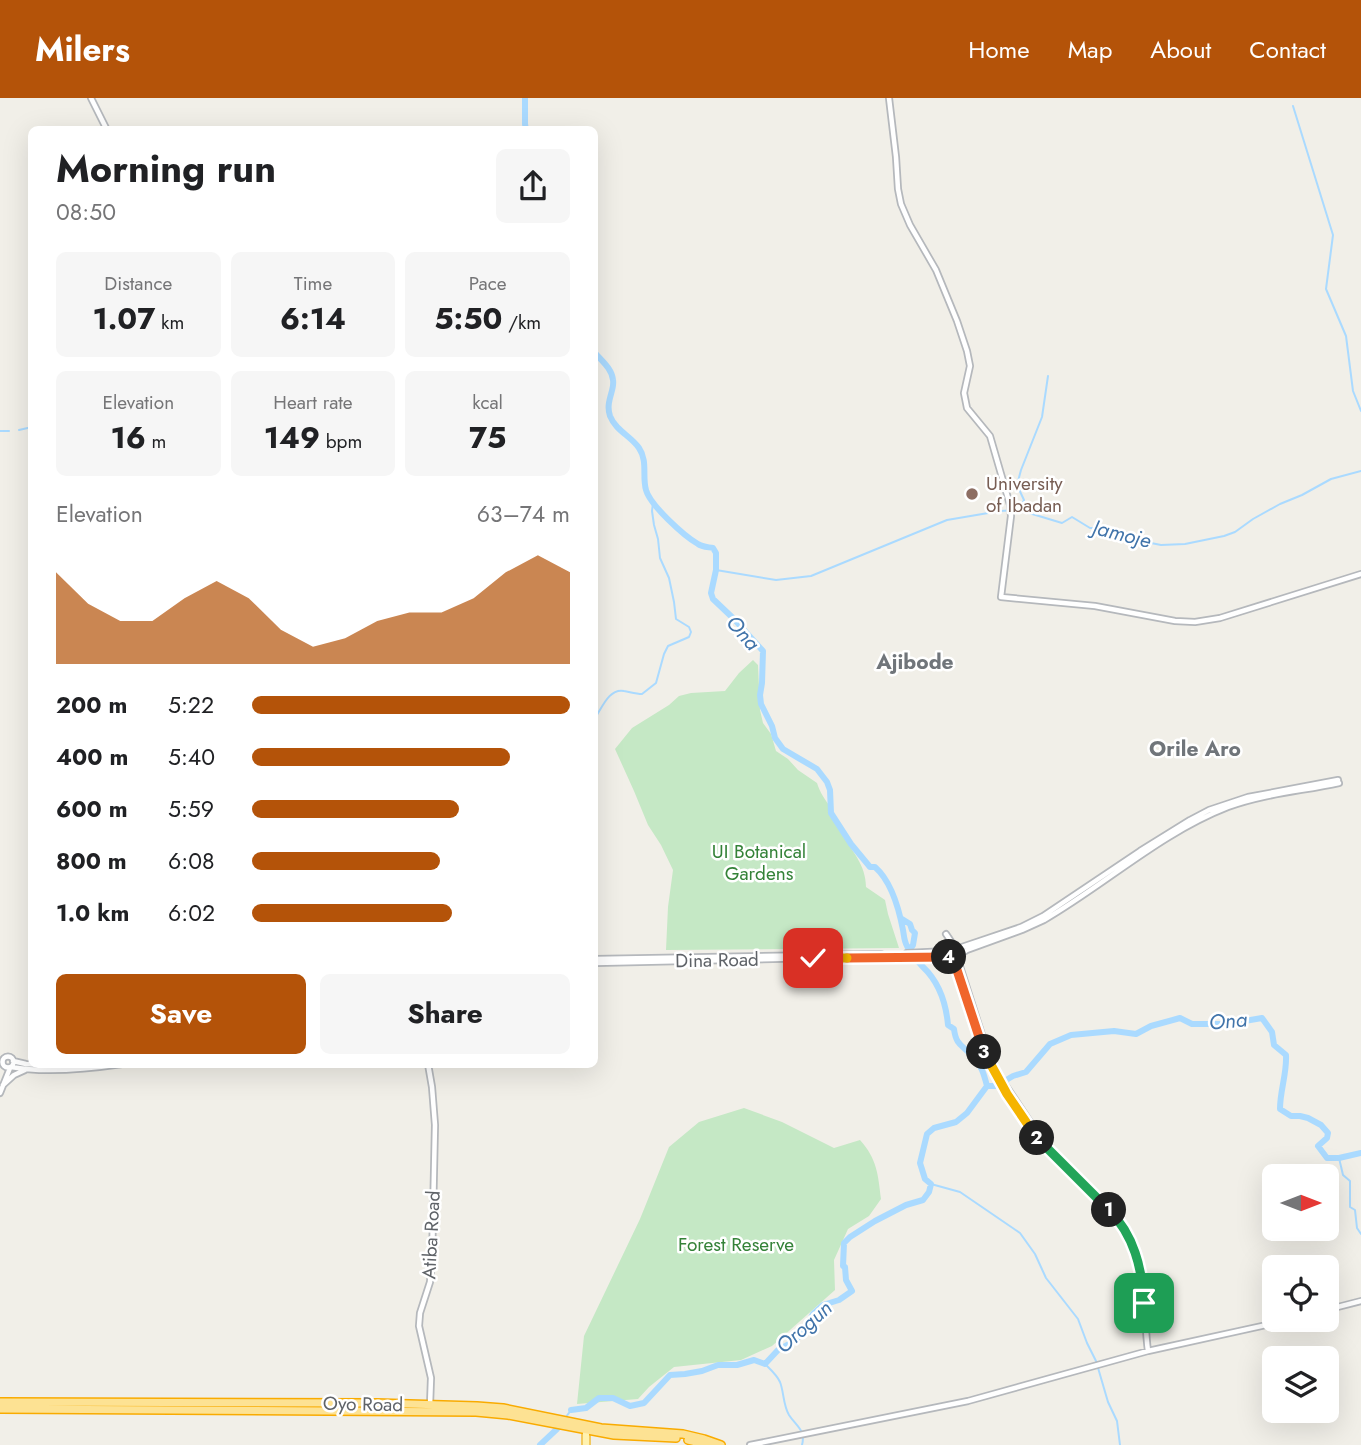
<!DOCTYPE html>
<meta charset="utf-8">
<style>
body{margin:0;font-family:Jost,sans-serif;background:#f6f6f6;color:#202124;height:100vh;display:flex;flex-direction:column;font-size:26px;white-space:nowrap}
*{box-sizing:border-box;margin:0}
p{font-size:23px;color:#757577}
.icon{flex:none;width:38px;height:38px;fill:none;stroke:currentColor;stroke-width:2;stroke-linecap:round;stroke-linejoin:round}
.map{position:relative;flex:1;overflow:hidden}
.side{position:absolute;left:28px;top:28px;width:570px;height:942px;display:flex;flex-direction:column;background:#fff;border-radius:10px;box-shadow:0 7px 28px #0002}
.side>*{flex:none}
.needle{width:46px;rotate:90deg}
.tools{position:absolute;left:1262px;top:1066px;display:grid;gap:14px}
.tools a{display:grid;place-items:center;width:77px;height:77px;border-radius:10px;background:#fff;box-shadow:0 7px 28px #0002;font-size:35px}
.pin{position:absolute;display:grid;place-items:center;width:60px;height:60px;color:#fff;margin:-30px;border-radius:14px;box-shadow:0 4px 10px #0006}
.km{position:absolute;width:35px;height:35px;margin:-18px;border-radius:50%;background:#222;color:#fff;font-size:19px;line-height:35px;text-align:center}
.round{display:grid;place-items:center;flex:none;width:74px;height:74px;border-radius:10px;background:#f6f6f6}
.head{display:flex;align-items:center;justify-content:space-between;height:119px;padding:0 28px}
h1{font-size:38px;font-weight:700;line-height:52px}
.stats{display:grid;grid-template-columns:repeat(3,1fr);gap:10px;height:119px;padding:7px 28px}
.stats div{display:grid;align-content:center;border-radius:10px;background:#f6f6f6;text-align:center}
.stats b{font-size:30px;font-weight:700}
.stats small{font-size:19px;font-weight:400}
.stats p{font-size:19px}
.chart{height:196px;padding:14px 28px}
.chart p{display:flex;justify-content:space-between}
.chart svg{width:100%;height:126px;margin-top:7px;fill:#b45309;opacity:.7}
.button{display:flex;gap:14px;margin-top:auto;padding:14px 28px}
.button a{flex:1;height:80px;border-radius:10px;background:#b45309;color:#fff;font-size:28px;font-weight:700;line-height:80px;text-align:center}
.button a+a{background:#f6f6f6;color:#202124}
ul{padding:0 28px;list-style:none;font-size:23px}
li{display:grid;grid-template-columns:112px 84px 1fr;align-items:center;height:52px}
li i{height:18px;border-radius:9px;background:#b45309}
header{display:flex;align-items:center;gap:42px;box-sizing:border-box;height:98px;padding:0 35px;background:#b45309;color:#fff}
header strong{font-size:33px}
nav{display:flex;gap:38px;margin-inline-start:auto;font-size:24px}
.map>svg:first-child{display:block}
.green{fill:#c5e8c5}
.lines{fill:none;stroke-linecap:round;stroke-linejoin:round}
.stream{stroke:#aadaff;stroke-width:2}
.river{stroke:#aadaff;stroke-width:6}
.minor-casing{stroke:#b5b8bc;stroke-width:8}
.major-casing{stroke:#f2c960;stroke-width:10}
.highway-casing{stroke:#f9ab00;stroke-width:10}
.minor{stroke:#fff;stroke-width:4.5}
.major{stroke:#fff2af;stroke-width:6}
.highway{stroke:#fde293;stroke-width:7}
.split-1-casing{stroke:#fff;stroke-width:14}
.split-2-casing{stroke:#fff;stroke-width:14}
.split-3-casing{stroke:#fff;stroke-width:14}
.split-4-casing{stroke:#fff;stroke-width:14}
.split-5-casing{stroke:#fff;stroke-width:14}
.split-6-casing{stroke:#fff;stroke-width:14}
.split-1{stroke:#22a559;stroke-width:9}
.split-2{stroke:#22a559;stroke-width:9}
.split-3{stroke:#f5b400;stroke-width:9}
.split-4{stroke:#f0652b;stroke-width:9}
.split-5{stroke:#f0652b;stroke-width:9}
.split-6{stroke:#f5b400;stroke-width:9}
.education-dot{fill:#8d6e63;stroke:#fff;stroke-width:2.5}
.labels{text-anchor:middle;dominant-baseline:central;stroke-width:5;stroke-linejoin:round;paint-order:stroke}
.education-label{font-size:19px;fill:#785e54;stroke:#fff;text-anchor:start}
.park-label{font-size:19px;fill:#348238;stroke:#fff}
.street-label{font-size:19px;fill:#5f6368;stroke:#fff}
.water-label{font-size:21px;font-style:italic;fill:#4174aa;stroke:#fff}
.neighbourhood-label{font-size:21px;font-weight:bold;fill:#70757a;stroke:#fff}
</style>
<header>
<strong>Milers</strong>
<nav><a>Home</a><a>Map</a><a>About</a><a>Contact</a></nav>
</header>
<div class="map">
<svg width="1361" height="1347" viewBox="0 0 1361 1347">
<rect width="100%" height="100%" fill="#f1efe8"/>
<path class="green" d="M 753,562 L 758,567 L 760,612 L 763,625 L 771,636 L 776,653 L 788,661 L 798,672 L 817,685 C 820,695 825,701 830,709 C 834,718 836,727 841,735 C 852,753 866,767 866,789 L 885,802 L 888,816 L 899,850 L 666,852 L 668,809 L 673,772 L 661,747 L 648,727 L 634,693 L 615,651 L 632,630 L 669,607 L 679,598 L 691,595 L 725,593 L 739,575 Z
M 744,1010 L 782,1024 L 834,1050 L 860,1042 C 877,1061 878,1076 881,1101 L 869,1118 L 848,1131 L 834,1162 L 835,1192 L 772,1248 L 741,1262 L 674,1269 L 649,1289 L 638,1301 L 577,1306 L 584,1238 L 640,1121 L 669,1049 L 699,1024 Z"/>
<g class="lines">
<path class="stream" d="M 1293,8 L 1333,137 L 1326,191 L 1346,238 L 1353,293 L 1361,313
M 19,332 L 32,329
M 0,333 L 9,333
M 1020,411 L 1024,402 L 1017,387 L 1021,372 L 1042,319 L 1048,278
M 716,472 L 776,482 L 811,478 L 947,422 L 1000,413 L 1019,412 L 1062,425 L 1072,419 L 1090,430 L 1110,430 L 1151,445 L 1161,447 L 1185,446 L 1224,438 L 1235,434 L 1253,421 L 1280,406 L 1302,397 L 1331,381 L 1361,373
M 595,620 C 602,610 609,590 624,593 C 630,594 636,596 642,596 L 656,585 L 664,556 L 668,548 L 689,539 L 691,534 L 689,529 L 676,521 L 674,504 L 669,480 L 660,460 L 658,441 L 654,427 L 652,413 L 653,405
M 1339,1060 L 1343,1077 L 1350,1083 L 1350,1109 L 1355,1112 L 1357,1130 L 1361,1136
M 931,1086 L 960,1094 L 1020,1135 L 1035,1156 L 1046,1180 L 1078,1221 L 1087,1245 L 1096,1263 L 1108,1304 L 1117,1323 L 1120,1347
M 765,1266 C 770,1271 777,1277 780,1284 C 784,1294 783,1307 789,1317 C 796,1328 806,1332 802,1347
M 566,1319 L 571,1312"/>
<path class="river" d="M 525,0 L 525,26 L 526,32
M 595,255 C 602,263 612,271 613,282 C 615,292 605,304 610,318 C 616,333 631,338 639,350 C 648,363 642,378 646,392 C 650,407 684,438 698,446 C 702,449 708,449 713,450 L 716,455 L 716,472 L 711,495 L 713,501 L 734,521 L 763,553 L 762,585 L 760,597 L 761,606 L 772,628 L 775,640 L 783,651 L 817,671 L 827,684 L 830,692 L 831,715 L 851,746 L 870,769 L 875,769 C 892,784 899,811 903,832 C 904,837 904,843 907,848 C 911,857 917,862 923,869 C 940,885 946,905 948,927 L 954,931 C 956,948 963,947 972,958 C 981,966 984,976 987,988
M 902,821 L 910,826 L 912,832 L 915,835 L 913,847 L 909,853
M 987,988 L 996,988 L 1013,978 L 1026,974 L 1050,946 L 1071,937 L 1114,933 L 1136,936 L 1151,928 L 1180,920 L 1192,926 L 1227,926 L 1262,920 L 1272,934 L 1274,947 L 1286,957 C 1287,976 1280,992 1280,1011 L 1291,1018 L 1300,1018 L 1308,1020 L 1321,1027 L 1328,1035 L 1327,1040 L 1318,1048 L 1327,1060 L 1339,1060 L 1361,1055
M 571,1312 L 586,1310 L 599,1300 L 613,1300 L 630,1308 L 644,1305 L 670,1277 L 685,1276 L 702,1273 L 718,1267 L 737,1267 L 754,1262 L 765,1266 L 778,1252 L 796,1242 L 805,1231 L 813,1216 L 823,1207 L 839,1202 L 852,1193 L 846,1182 L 845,1169 L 843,1168 L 844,1145 L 850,1139 L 875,1123 L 906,1107 L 923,1102 L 929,1094 L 931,1086 L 925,1081 L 920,1065 L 927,1036 L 934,1030 L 956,1024 L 967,1015 L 987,988
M 540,1347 L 557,1331"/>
<defs>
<path id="minor" d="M 91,0 L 107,32
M 889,0 L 896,59 L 898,91 L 901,106 L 910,127 L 936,172 L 957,223 L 967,253 L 970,268 L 964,295 L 967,310 L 990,338 L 1010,407 L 1011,418 L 1001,499 L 1095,508 L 1175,523 L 1195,524 L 1220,520 L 1361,476
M 946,836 L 957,852
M 956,851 L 1021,829 L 1043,818 L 1140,753 L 1190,722 L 1209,712 L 1248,699 L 1338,682
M 907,855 L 948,853
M 958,858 L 967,852 L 1022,832 L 1044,822 C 1106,786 1161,735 1228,709 C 1263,696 1302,693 1339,685
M 957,859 L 988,956 L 997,975
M 951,860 L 957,871 C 966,900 973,931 985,958 C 997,985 1024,1026 1043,1048 C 1073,1081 1114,1106 1133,1147 C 1148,1180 1143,1218 1148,1253
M 595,861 L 881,856
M 595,865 L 903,858 L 949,859
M2.5 964a5.5 5.5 0 1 1 11 0a5.5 5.5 0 1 1-11 0Z
M 13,963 L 26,966 L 57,968
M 428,966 L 432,989 L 435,1027 L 432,1162 L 430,1184 L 420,1215 L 419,1228 L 431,1280 L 430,1307
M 83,968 L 96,966
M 11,969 C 44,975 88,971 122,966
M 1004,985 L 1036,1033
M 3,987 L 14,977 L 25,972
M 0,995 L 10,970
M 1085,1085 L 1116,1116
M 1326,1212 L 1361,1203
M 750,1347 L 968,1303 L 1148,1253 L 1289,1222"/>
<path id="major" d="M 586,1347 L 586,1330"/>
<path id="highway" d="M 0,1304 L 376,1305 L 477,1308 L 503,1310 L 601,1330 L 683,1336 L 704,1341 L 721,1347
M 0,1311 L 476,1314 L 508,1317 L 614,1337 L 676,1340
M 688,1342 L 708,1347"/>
</defs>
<use href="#minor" class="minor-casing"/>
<use href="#major" class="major-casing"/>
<use href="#highway" class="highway-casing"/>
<use href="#minor" class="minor"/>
<use href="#major" class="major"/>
<use href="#highway" class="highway"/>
</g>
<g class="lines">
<defs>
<path id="split-1" d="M 1109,1112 C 1134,1137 1142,1170 1144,1205"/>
<path id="split-2" d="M 1037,1040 L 1109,1112"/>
<path id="split-3" d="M 984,954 L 1007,996 L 1037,1040"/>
<path id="split-4" d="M 949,859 L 953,863 L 957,872 L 984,954"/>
<path id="split-5" d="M 847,860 L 949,859"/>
<path id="split-6" d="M 813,860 L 847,860"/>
</defs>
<use href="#split-1" class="split-1-casing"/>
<use href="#split-2" class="split-2-casing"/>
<use href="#split-3" class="split-3-casing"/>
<use href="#split-4" class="split-4-casing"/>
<use href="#split-5" class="split-5-casing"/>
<use href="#split-6" class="split-6-casing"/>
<use href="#split-1" class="split-1"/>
<use href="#split-2" class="split-2"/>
<use href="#split-3" class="split-3"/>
<use href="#split-4" class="split-4"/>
<use href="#split-5" class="split-5"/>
<use href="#split-6" class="split-6"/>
</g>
<circle class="education-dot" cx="972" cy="396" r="7"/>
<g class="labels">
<g class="education-label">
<text x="986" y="385">University<tspan x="986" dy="22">of Ibadan</tspan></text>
</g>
<g class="park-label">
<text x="759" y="753">UI Botanical<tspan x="759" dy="22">Gardens</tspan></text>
<text x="736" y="1146">Forest Reserve</text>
</g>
<g class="street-label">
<text transform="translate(717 862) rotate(-1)">Dina Road</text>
<text transform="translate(431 1137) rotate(-87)">Atiba Road</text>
<text transform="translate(363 1306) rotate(1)">Oyo Road</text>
</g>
<g class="water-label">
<text transform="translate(1122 436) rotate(14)">Jamoje</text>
<text transform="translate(743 535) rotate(49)">Ona</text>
<text transform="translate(1228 923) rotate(-5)">Ona</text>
<text transform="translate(804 1229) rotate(-42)">Orogun</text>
</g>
<g class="neighbourhood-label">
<text x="915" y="564">Ajibode</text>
<text x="1195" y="651">Orile Aro</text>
</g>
</g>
</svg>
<div class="tools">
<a><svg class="needle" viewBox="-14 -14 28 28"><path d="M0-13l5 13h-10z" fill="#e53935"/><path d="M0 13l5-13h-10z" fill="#757577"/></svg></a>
<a><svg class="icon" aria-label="locate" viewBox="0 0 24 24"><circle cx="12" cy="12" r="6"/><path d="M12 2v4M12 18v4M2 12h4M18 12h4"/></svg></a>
<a><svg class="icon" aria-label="layers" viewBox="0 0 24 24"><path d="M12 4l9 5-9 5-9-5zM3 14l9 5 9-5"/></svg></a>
</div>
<div class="pin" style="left:1144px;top:1205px;background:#1e9e55"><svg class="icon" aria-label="arrive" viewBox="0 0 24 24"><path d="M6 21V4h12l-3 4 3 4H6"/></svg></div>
<div class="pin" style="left:813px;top:860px;background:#d93025"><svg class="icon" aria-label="check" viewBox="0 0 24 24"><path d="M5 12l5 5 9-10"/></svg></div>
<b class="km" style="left:1109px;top:1112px">1</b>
<b class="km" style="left:1037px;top:1040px">2</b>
<b class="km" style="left:984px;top:954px">3</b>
<b class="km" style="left:949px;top:859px">4</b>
<section class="side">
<div class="head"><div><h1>Morning run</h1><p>08:50</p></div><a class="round"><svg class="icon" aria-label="share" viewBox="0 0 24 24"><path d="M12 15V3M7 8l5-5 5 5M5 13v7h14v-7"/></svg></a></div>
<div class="stats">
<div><p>Distance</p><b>1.07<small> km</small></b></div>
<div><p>Time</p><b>6:14</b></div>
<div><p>Pace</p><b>5:50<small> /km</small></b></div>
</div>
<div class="stats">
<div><p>Elevation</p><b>16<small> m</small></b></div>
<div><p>Heart rate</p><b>149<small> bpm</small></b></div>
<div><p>kcal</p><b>75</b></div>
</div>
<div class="chart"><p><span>Elevation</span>63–74 m</p>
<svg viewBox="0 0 160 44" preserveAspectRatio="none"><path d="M0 44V12L10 23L20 29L30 29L40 21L50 15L60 21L70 32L80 38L90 35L100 29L110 26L120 26L130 21L140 12L150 6L160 12V44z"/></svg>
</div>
<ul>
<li><b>200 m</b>5:22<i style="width:100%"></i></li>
<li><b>400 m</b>5:40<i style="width:81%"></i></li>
<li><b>600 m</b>5:59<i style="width:65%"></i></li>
<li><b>800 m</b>6:08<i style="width:59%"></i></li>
<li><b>1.0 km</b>6:02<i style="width:63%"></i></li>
</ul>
<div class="button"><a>Save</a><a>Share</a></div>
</section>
</div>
